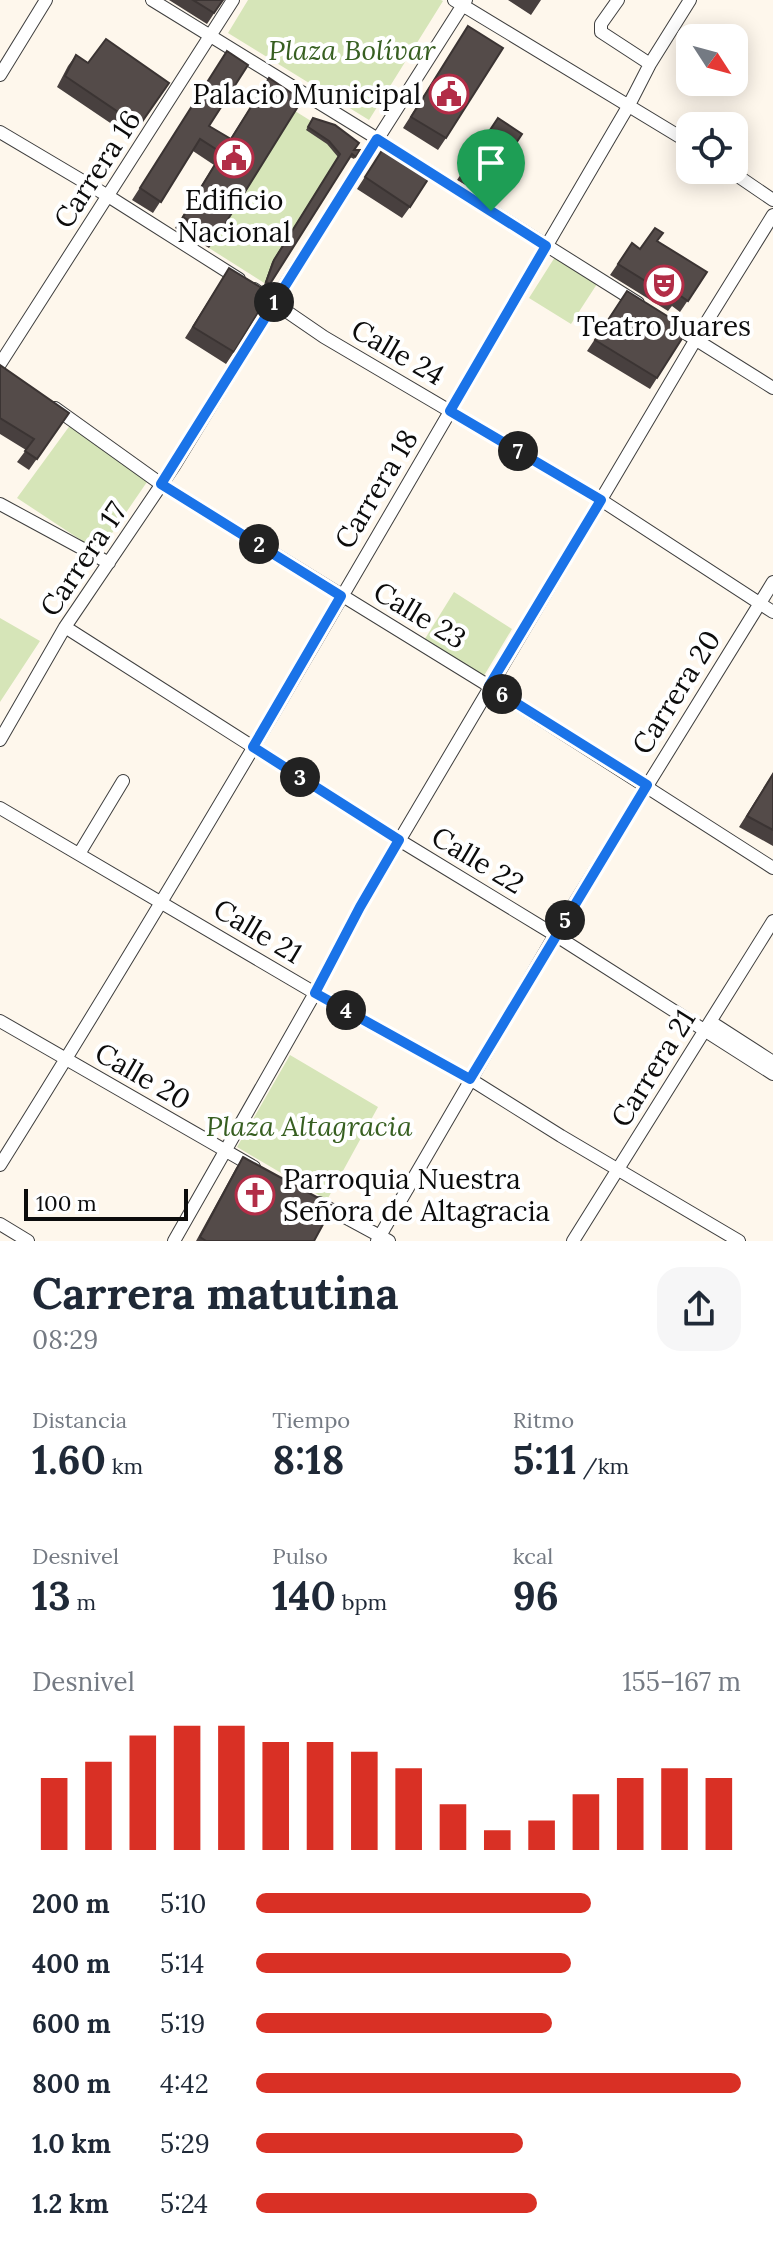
<!DOCTYPE html>
<html lang="es">
<meta charset="utf-8">
<style>
body{margin:0;font-family:Lora,serif;background:#f6f6f7;color:#1f2937;height:100vh;display:flex;flex-direction:column;font-size:30px;white-space:nowrap}
*{box-sizing:border-box;margin:0}
p{font-size:26px;color:#747a83}
.icon{flex:none;width:44px;height:44px;fill:none;stroke:currentColor;stroke-width:2;stroke-linecap:round;stroke-linejoin:round}
.map{position:relative;height:1241px;overflow:hidden}
.side{display:flex;flex-direction:column;background:#fff;flex:1}
.side>*{flex:none}
.needle{width:52px;rotate:126deg}
.tools{position:absolute;left:676px;top:24px;display:grid;gap:16px}
.tools a{display:grid;place-items:center;width:72px;height:72px;border-radius:16px;background:#fff;box-shadow:0 4px 20px #0003;font-size:40px}
.scale{position:absolute;left:24px;bottom:20px;width:164px;box-sizing:border-box;padding-left:8px;border:4px solid #0c0c0c;border-top:0;font-size:22px;line-height:28px;white-space:nowrap;color:#0c0c0c;-webkit-text-stroke:6px #fff;paint-order:stroke}
.pin{position:absolute;display:grid;place-items:center;width:68px;height:68px;color:#fff;margin:-82px -34px;border-radius:50% 50% 50% 0;rotate:-45deg;box-shadow:0 0 8px #0007}
.pin .icon{rotate:45deg}
.km{position:absolute;width:40px;height:40px;margin:-20px;border-radius:50%;background:#222;color:#fff;font-size:22px;line-height:40px;text-align:center}
.round{display:grid;place-items:center;flex:none;width:84px;height:84px;border-radius:24px;background:#f6f6f7}
.head{display:flex;align-items:center;justify-content:space-between;height:136px;padding:0 32px}
h1{font-size:44px;font-weight:800;line-height:60px}
.stats{display:grid;grid-template-columns:repeat(3,1fr);gap:12px;height:136px;padding:8px 32px}
.stats div{display:grid;align-content:center}
.stats b{font-size:40px;font-weight:800}
.stats small{font-size:22px;font-weight:400}
.stats p{font-size:22px}
.chart{height:224px;padding:16px 32px}
.chart p{display:flex;justify-content:space-between}
.chart svg{width:100%;height:144px;margin-top:8px;stroke:#d93025;stroke-width:6}
ul{padding:0 32px;list-style:none;font-size:26px}
li{display:grid;grid-template-columns:128px 96px 1fr;align-items:center;height:60px}
li i{height:20px;border-radius:10px;background:#d93025}
.map>svg:first-child{display:block}
.green{fill:#d6e5b8}
.lines{fill:none;stroke-linecap:round;stroke-linejoin:round}
.minor-casing{stroke:#3f3f3f;stroke-width:14}
.minor{stroke:#fff;stroke-width:12}
.wall{fill:#48403f}
.building{fill:#544b49;stroke:#3b3433;stroke-width:2}
.route-casing{stroke:#fff;stroke-width:16}
.route{stroke:#1a73e8;stroke-width:10}
.labels{text-anchor:middle;dominant-baseline:central;stroke-width:8;stroke-linejoin:round;paint-order:stroke}
.park-label{font-size:28px;font-style:italic;fill:#375f21;stroke:#fff}
.poi-label{font-size:28px;fill:#0c0c0c;stroke:#fff}
.street-label{font-size:28px;fill:#0c0c0c;stroke:#fff}
</style>
<div class="map">
<svg width="773" height="1241" viewBox="0 0 773 1241">
<rect width="100%" height="100%" fill="#fef7ec"/>
<path class="green" d="M 248,0 L 441,0 L 443,1 L 369,120 L 228,33 Z
M 295,111 L 311,121 L 322,124 L 357,146 L 269,286 L 209,248 Z
M 555,257 L 597,284 L 571,324 L 529,298 Z
M 71,424 L 149,479 L 99,552 L 17,498 Z
M 454,592 L 512,629 L 482,679 L 423,642 Z
M 0,618 L 40,641 L 0,702 Z
M 290,1055 L 378,1107 L 327,1200 L 237,1147 Z"/>
<g class="lines">
<defs>
<path id="minor" d="M 152,0 L 381,141
M 454,0 L 690,143
M 618,0 L 601,24 L 601,32 L 650,64
M 0,75 L 46,0
M 0,132 L 108,196 L 239,279
M 420,166 L 638,303
M 729,170 L 773,200
M 254,289 L 324,337 L 601,500 L 773,612
M 674,326 L 773,388
M 0,364 L 233,0
M 55,408 L 161,484 L 489,686 L 773,868
M 0,504 L 109,563
M 65,627 L 399,840 L 555,935 L 773,1074
M 0,740 L 65,627 L 174,466 L 274,302 L 466,0
M 0,808 L 315,993 L 470,1079 L 561,1136 L 739,1241
M 79,854 L 123,781
M 0,1021 L 254,1167
M 711,1022 L 773,1062
M 0,1165 C 218,817 421,459 629,105 L 650,64 L 690,0
M 319,1203 L 389,1241
M 0,1224 L 28,1241
M 174,1241 L 315,993 L 360,907 L 696,339 L 773,215
M 377,1241 L 555,935 L 773,582
M 573,1241 L 773,921"/>
</defs>
<use href="#minor" class="minor-casing"/>
<use href="#minor" class="minor"/>
</g>
<path class="wall" d="M 169,0 L 223,0 L 207,24 Z
M 508,0 L 541,0 L 531,15 Z
M 468,26 L 446,138 L 438,150 L 403,128 Z
M 227,51 L 209,126 L 230,139 L 269,78 L 217,237 L 209,248 L 175,228 L 214,165 L 193,151 L 153,213 L 132,200 Z
M 76,55 L 88,63 L 169,83 L 131,137 L 57,87 L 68,66 Z
M 313,118 L 354,150 L 360,150 L 354,159 L 350,157 L 268,287 L 264,285 L 272,262 L 338,157 L 327,144 L 306,130 Z
M 498,118 L 522,134 L 482,195 L 457,180 Z
M 388,141 L 410,207 L 402,218 L 357,189 Z
M 657,241 L 707,272 L 680,312 L 672,306 L 668,311 L 610,275 L 632,243 L 640,249 Z
M 229,268 L 234,352 L 226,364 L 185,338 Z
M 627,291 L 657,378 L 650,389 L 587,351 Z
M 0,365 L 69,413 L 29,470 L 17,462 L 26,450 L 0,434 Z
M 773,773 L 773,846 L 739,827 Z
M 243,1157 L 314,1241 L 196,1241 L 236,1168 Z"/>
<path class="building" d="M 193,0 L 223,0 L 214,13 Z
M 468,26 L 503,48 L 446,138 L 411,117 Z
M 106,39 L 169,83 L 139,126 L 65,76 L 76,55 L 88,63 Z
M 227,51 L 248,65 L 209,126 L 231,139 L 269,78 L 302,100 L 217,237 L 183,217 L 222,153 L 200,139 L 161,202 L 140,188 Z
M 313,118 L 335,125 L 359,143 L 354,150 L 360,150 L 356,157 L 352,154 L 270,284 L 266,282 L 274,260 L 340,154 L 329,141 L 308,127 Z
M 498,118 L 522,134 L 490,183 L 465,168 Z
M 388,141 L 434,170 L 410,207 L 365,177 Z
M 655,228 L 663,233 L 657,241 L 707,272 L 688,301 L 679,295 L 676,300 L 618,264 L 632,243 L 640,249 Z
M 229,268 L 270,293 L 234,352 L 193,327 Z
M 627,291 L 688,329 L 657,378 L 595,340 Z
M 0,365 L 69,413 L 37,459 L 25,451 L 34,439 L 0,418 Z
M 773,774 L 773,830 L 747,816 Z
M 243,1157 L 333,1206 L 314,1241 L 206,1241 L 200,1237 Z"/>
<g class="lines">
<defs>
<path id="route" d="M 377,139 L 546,246 L 450,411 L 601,500 L 489,686 L 647,785 L 470,1079 L 315,993 L 360,907 L 399,840 L 253,747 L 341,596 L 161,484 Z"/>
</defs>
<use href="#route" class="route-casing"/>
<use href="#route" class="route"/>
</g>
<defs>
<symbol id="civic-ring" viewBox="-11 -11 22 22"><circle r="9.5" fill="#fff" stroke="#b22d47" stroke-width="1.5"/><path d="M-.6-6.5H3V-4.5H.6V-3L4-1V1h2V6H-6V1h2V-1L-.6-3ZM-1.2 2.5V6h2.4V2.5Z" fill="#b22d47"/></symbol>
<symbol id="theatre-ring" viewBox="-11 -11 22 22"><circle r="9.5" fill="#fff" stroke="#b22d47" stroke-width="1.5"/><path d="M-5-5.5Q0-4 5-5.5V0Q5 5 0 6Q-5 5-5 0ZM-3.3-2.5H-1v1.5H-3.3ZM1-2.5H3.3v1.5H1ZM-2.8 1Q0 5.5 2.8 1Z" fill="#b22d47"/></symbol>
<symbol id="church-ring" viewBox="-11 -11 22 22"><circle r="9.5" fill="#fff" stroke="#b22d47" stroke-width="1.5"/><path d="M-1.2-6h2.4v3.5h3.3v2.4h-3.3V6h-2.4V-.1h-3.3v-2.4h3.3Z" fill="#b22d47"/></symbol>
</defs>
<g fill-rule="evenodd">
<use href="#civic-ring" x="427" y="72" width="44" height="44"/>
<use href="#civic-ring" x="212" y="136" width="44" height="44"/>
<use href="#theatre-ring" x="642" y="263" width="44" height="44"/>
<use href="#church-ring" x="233" y="1173" width="44" height="44"/>
</g>
<g class="labels">
<g class="park-label">
<text x="352" y="50">Plaza Bolívar</text>
<text x="309" y="1126">Plaza Altagracia</text>
</g>
<g class="poi-label">
<text x="421" y="94" text-anchor="end">Palacio Municipal</text>
<text x="234" y="200">Edificio<tspan x="234" dy="32">Nacional</tspan></text>
<text x="664" y="326">Teatro Juares</text>
<text x="283" y="1179" text-anchor="start">Parroquia Nuestra<tspan x="283" dy="32">Señora de Altagracia</tspan></text>
</g>
<g class="street-label">
<text transform="translate(97 169) rotate(-57)">Carrera 16</text>
<text transform="translate(398 352) rotate(30)">Calle 24</text>
<text transform="translate(376 489) rotate(-59)">Carrera 18</text>
<text transform="translate(83 559) rotate(-56)">Carrera 17</text>
<text transform="translate(420 615) rotate(31)">Calle 23</text>
<text transform="translate(676 692) rotate(-58)">Carrera 20</text>
<text transform="translate(478 860) rotate(31)">Calle 22</text>
<text transform="translate(258 931) rotate(31)">Calle 21</text>
<text transform="translate(653 1068) rotate(-58)">Carrera 21</text>
<text transform="translate(143 1076) rotate(30)">Calle 20</text>
</g>
</g>
</svg>
<div class="tools">
<a><svg class="needle" viewBox="-14 -14 28 28"><path d="M0-13l5 13h-10z" fill="#e53935"/><path d="M0 13l5-13h-10z" fill="#747a83"/></svg></a>
<a><svg class="icon" aria-label="locate" viewBox="0 0 24 24"><circle cx="12" cy="12" r="6"/><path d="M12 2v4M12 18v4M2 12h4M18 12h4"/></svg></a>
</div>
<div class="scale">100 m</div>
<div class="pin" style="left:491px;top:211px;background:#1e9e55"><svg class="icon" aria-label="arrive" viewBox="0 0 24 24"><path d="M6 21V4h12l-3 4 3 4H6"/></svg></div>
<b class="km" style="left:274px;top:302px">1</b>
<b class="km" style="left:259px;top:544px">2</b>
<b class="km" style="left:300px;top:777px">3</b>
<b class="km" style="left:346px;top:1010px">4</b>
<b class="km" style="left:565px;top:920px">5</b>
<b class="km" style="left:502px;top:694px">6</b>
<b class="km" style="left:518px;top:451px">7</b>
</div>
<section class="side">
<div class="head"><div><h1>Carrera matutina</h1><p>08:29</p></div><a class="round"><svg class="icon" aria-label="share" viewBox="0 0 24 24"><path d="M12 15V3M7 8l5-5 5 5M5 13v7h14v-7"/></svg></a></div>
<div class="stats">
<div><p>Distancia</p><b>1.60<small> km</small></b></div>
<div><p>Tiempo</p><b>8:18</b></div>
<div><p>Ritmo</p><b>5:11<small> /km</small></b></div>
</div>
<div class="stats">
<div><p>Desnivel</p><b>13<small> m</small></b></div>
<div><p>Pulso</p><b>140<small> bpm</small></b></div>
<div><p>kcal</p><b>96</b></div>
</div>
<div class="chart"><p><span>Desnivel</span>155–167 m</p>
<svg viewBox="0 0 160 44" preserveAspectRatio="none"><path d="M5 44V22M15 44V17M25 44V9M35 44V6M45 44V6M55 44V11M65 44V11M75 44V14M85 44V19M95 44V30M105 44V38M115 44V35M125 44V27M135 44V22M145 44V19M155 44V22"/></svg>
</div>
<ul>
<li><b>200 m</b>5:10<i style="width:69%"></i></li>
<li><b>400 m</b>5:14<i style="width:65%"></i></li>
<li><b>600 m</b>5:19<i style="width:61%"></i></li>
<li><b>800 m</b>4:42<i style="width:100%"></i></li>
<li><b>1.0 km</b>5:29<i style="width:55%"></i></li>
<li><b>1.2 km</b>5:24<i style="width:58%"></i></li>
</ul>
</section>
